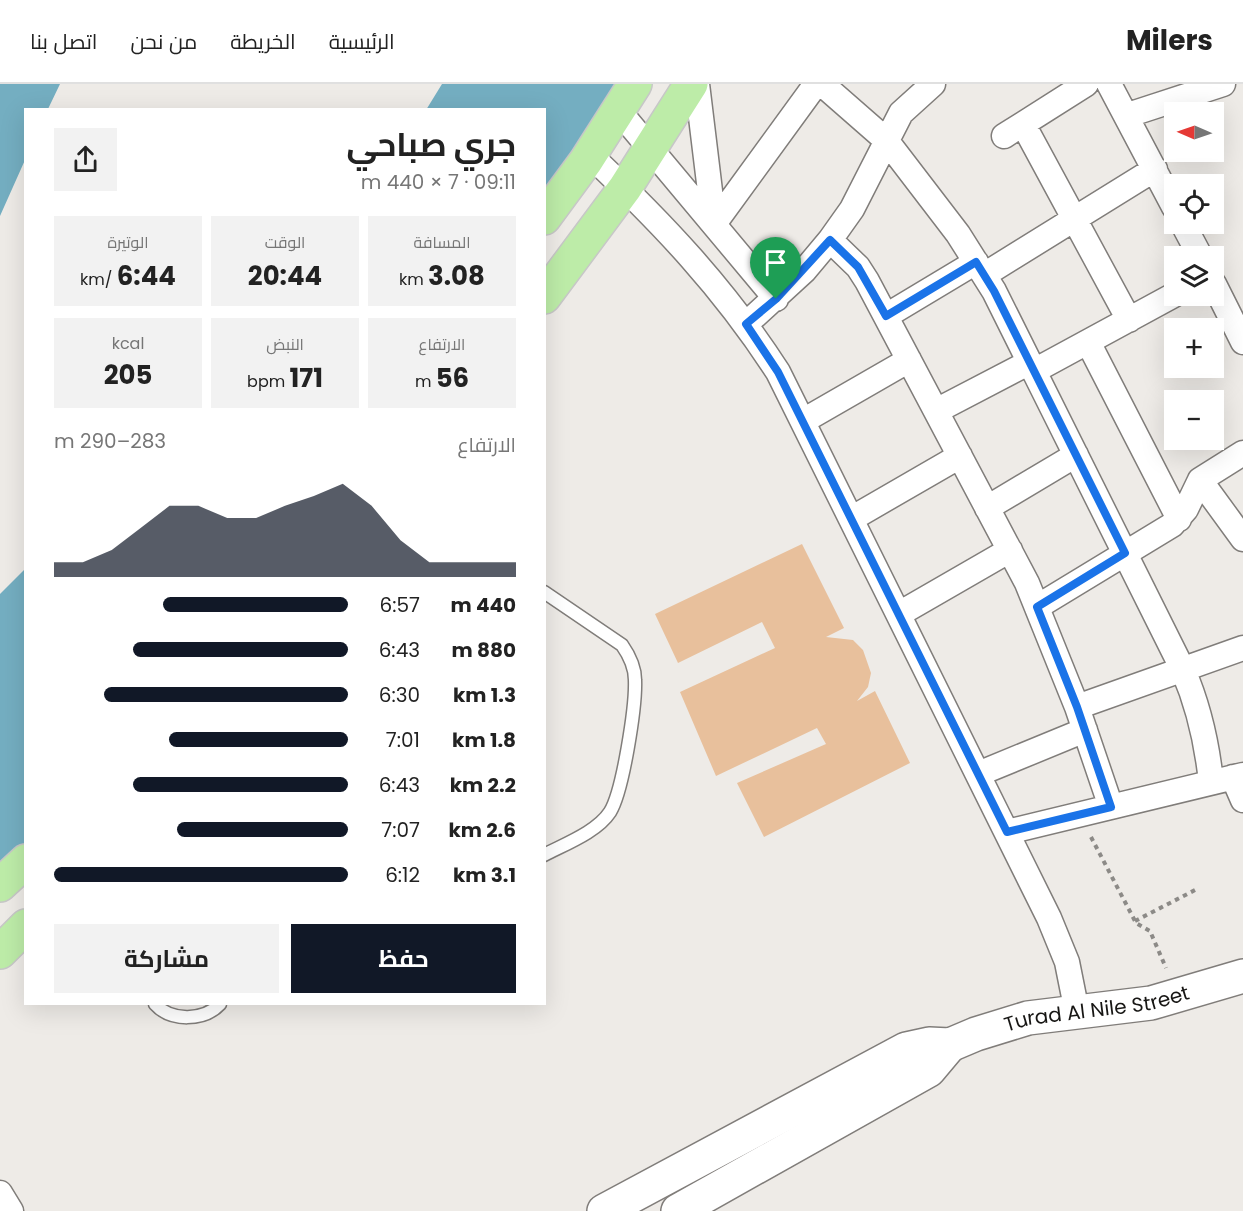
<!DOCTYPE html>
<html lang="ar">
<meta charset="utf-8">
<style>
body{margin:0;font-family:Poppins,Cairo,sans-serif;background:#f2f2f2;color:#222;direction:rtl;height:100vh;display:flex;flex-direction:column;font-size:22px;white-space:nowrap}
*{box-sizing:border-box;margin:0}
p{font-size:20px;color:#767676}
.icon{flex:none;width:33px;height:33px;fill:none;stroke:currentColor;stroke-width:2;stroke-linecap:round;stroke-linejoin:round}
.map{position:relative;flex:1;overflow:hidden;direction:ltr}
.details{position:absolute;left:24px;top:24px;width:522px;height:897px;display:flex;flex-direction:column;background:#fff;border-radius:0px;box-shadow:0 6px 24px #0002;direction:rtl}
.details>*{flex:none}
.needle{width:39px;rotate:272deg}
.controls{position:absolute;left:1164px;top:18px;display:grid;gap:12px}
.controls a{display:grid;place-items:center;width:60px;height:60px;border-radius:0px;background:#fff;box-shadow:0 6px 24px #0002;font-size:30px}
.pin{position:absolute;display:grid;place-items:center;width:51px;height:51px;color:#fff;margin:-62px -26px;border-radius:50% 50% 50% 0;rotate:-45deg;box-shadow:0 0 6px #0007}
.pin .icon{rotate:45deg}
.round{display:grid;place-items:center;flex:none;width:63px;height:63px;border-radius:0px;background:#f2f2f2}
.overview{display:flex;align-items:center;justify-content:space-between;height:102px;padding:0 30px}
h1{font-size:33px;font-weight:700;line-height:45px}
.figures{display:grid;grid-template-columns:repeat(3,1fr);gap:9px;height:102px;padding:6px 30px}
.figures div{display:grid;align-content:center;border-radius:0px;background:#f2f2f2;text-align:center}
.figures b{font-size:26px;font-weight:700}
.figures small{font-size:16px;font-weight:400}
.figures p{font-size:16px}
.chart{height:168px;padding:12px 30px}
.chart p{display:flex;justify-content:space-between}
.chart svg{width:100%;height:108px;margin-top:6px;fill:#111827;opacity:.7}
.primary-button{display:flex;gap:12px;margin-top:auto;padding:12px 30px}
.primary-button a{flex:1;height:69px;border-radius:0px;background:#111827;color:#fff;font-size:24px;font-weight:700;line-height:69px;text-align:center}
.primary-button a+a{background:#f2f2f2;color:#222}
ul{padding:0 30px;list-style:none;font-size:20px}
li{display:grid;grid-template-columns:96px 72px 1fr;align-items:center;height:45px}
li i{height:15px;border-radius:8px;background:#111827}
header{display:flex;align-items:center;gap:36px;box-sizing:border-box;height:84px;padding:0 30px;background:#fff;border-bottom:2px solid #e0e0e0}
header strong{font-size:28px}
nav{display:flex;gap:33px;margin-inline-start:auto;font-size:21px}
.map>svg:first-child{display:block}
.water{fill:#74aec1}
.building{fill:#e8c09c}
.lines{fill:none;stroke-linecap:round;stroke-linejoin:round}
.lane-casing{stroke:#807d7a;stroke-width:15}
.street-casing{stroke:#807d7a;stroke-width:27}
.secondary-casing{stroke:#807d7a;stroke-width:36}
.primary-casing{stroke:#c7c7c7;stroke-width:36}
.path{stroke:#8c8a87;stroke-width:4;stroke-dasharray:4.5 4.5;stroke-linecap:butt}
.lane{stroke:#fff;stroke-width:12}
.street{stroke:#fff;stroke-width:24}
.secondary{stroke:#fff;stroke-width:33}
.primary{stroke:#bdeca8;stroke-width:33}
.route-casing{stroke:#fff;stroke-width:12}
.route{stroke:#1a73e8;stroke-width:8}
.labels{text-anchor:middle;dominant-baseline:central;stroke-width:6;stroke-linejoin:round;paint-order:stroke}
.street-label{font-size:20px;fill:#171614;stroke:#fbf9f4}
</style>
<header>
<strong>Milers</strong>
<nav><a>الرئيسية</a><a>الخريطة</a><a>من نحن</a><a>اتصل بنا</a></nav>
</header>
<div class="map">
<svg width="1243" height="1127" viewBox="0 0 1243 1127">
<rect width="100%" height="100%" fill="#eeebe7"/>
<path class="water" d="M 0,0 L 60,0 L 48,25 L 26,26 L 25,76 L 0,132 Z
M 442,0 L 630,0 L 545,122 L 544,26 L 426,26 Z
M 25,485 L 25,764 L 0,791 L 0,510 Z"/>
<path class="building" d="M 802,460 L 844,544 L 826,553 L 853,556 L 863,566 L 871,589 L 868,603 L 857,617 L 875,607 L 910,679 L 764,753 L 737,699 L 826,660 L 817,644 L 716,692 L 680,608 L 775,564 L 762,538 L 678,579 L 655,530 Z"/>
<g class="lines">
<defs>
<path id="lane" d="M 544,508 L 622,561 C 629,571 635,583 635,596 C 636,622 623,707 610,728 C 597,748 565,760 544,771
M 155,920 C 171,938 204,937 220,920"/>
<path id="street" d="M 697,0 L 714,140
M 822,0 L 886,56 L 958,150 L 994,207 L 1183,586 C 1199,623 1207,659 1211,698
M 1109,0 L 1174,123
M 618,26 L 776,215
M 1128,31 L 1223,0
M 1023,40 L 1129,236
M 1004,52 L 1086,0
M 590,71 C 662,139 724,204 778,288 L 1049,834 L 1067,878 L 1077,928
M 714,140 L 816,0
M 1183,140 L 1200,172
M 830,156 L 858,183 L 867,197 L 1027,499 L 1077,623 L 1111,723
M 984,191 L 1155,85
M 1214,200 L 1243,258
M 886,232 L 976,178
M 746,240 L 804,187 L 830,156 L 852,125 L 901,29 L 933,0
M 1088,258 L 1179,435
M 1034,287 L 1174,211
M 936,327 L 1030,278
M 803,337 L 909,276
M 1200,396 L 1243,455
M 987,424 L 1076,371
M 851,435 L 960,372
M 1037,523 L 1172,441 L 1186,425 L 1200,396 L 1243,369
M 899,530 L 1010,466
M 1077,623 L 1243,564
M 978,690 L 1085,646
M 1233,693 L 1243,716
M 1007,748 L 1243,691
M 0,1109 L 11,1127"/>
<g id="secondary">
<path id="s1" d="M 950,961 L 976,950 L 1028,934 L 1151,919 L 1243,892"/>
<path d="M 604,1127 L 906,965 L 929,960 L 950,961"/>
<path d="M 678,1127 L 929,986 L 950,961"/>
</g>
<path id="primary" d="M 544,134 L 586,77 L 635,0
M 544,213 L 625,104 L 691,0
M 0,801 L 26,777
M 0,868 L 26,842"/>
</defs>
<use href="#lane" class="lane-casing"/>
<use href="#street" class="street-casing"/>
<use href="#secondary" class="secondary-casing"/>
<use href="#primary" class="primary-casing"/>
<path class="path" d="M 1091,753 L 1136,839 L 1150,847 L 1166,884
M 1135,837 L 1197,805"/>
<use href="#lane" class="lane"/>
<use href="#street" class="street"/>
<use href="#secondary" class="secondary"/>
<use href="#primary" class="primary"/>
</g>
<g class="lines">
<defs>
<path id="route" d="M 830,156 L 858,183 L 886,232 L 976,178 L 994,207 L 1125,469 L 1037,523 L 1077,623 L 1111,723 L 1007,748 L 778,288 L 746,240 L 776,215 Z"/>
</defs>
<use href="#route" class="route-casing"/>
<use href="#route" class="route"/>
</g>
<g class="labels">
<g class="street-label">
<text stroke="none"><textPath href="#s1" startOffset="152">Turad Al Nile Street</textPath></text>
</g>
</g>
</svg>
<div class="controls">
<a><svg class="needle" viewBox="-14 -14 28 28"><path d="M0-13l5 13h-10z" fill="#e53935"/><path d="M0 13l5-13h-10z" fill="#767676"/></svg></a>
<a><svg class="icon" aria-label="locate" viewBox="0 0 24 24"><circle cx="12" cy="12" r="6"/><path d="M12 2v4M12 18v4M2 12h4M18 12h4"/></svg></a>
<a><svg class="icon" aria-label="layers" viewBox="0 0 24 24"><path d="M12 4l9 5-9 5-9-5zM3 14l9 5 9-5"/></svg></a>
<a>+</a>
<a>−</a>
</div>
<div class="pin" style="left:776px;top:215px;background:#1e9e55"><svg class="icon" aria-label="arrive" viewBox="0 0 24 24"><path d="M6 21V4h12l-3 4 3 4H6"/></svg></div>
<section class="details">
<div class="overview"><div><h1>جري صباحي</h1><p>09:11 · 7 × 440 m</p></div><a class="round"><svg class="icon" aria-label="share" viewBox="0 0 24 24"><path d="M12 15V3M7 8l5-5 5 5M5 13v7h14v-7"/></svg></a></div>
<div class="figures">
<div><p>المسافة</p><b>3.08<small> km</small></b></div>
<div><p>الوقت</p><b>20:44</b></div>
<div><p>الوتيرة</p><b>6:44<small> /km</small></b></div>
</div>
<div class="figures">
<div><p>الارتفاع</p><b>56<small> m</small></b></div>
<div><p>النبض</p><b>171<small> bpm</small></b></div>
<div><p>kcal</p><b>205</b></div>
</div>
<div class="chart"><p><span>الارتفاع</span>283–290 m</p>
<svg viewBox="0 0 160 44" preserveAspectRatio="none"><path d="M0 44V38L10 38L20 33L30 24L40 15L50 15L60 20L70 20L80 15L90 11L100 6L110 15L120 29L130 38L140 38L150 38L160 38V44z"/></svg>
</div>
<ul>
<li><b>440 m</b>6:57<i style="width:63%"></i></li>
<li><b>880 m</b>6:43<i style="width:73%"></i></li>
<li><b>1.3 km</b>6:30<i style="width:83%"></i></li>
<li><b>1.8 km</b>7:01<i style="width:61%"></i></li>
<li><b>2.2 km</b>6:43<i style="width:73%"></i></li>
<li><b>2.6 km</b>7:07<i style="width:58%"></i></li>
<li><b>3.1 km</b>6:12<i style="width:100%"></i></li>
</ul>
<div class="primary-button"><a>حفظ</a><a>مشاركة</a></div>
</section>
</div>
